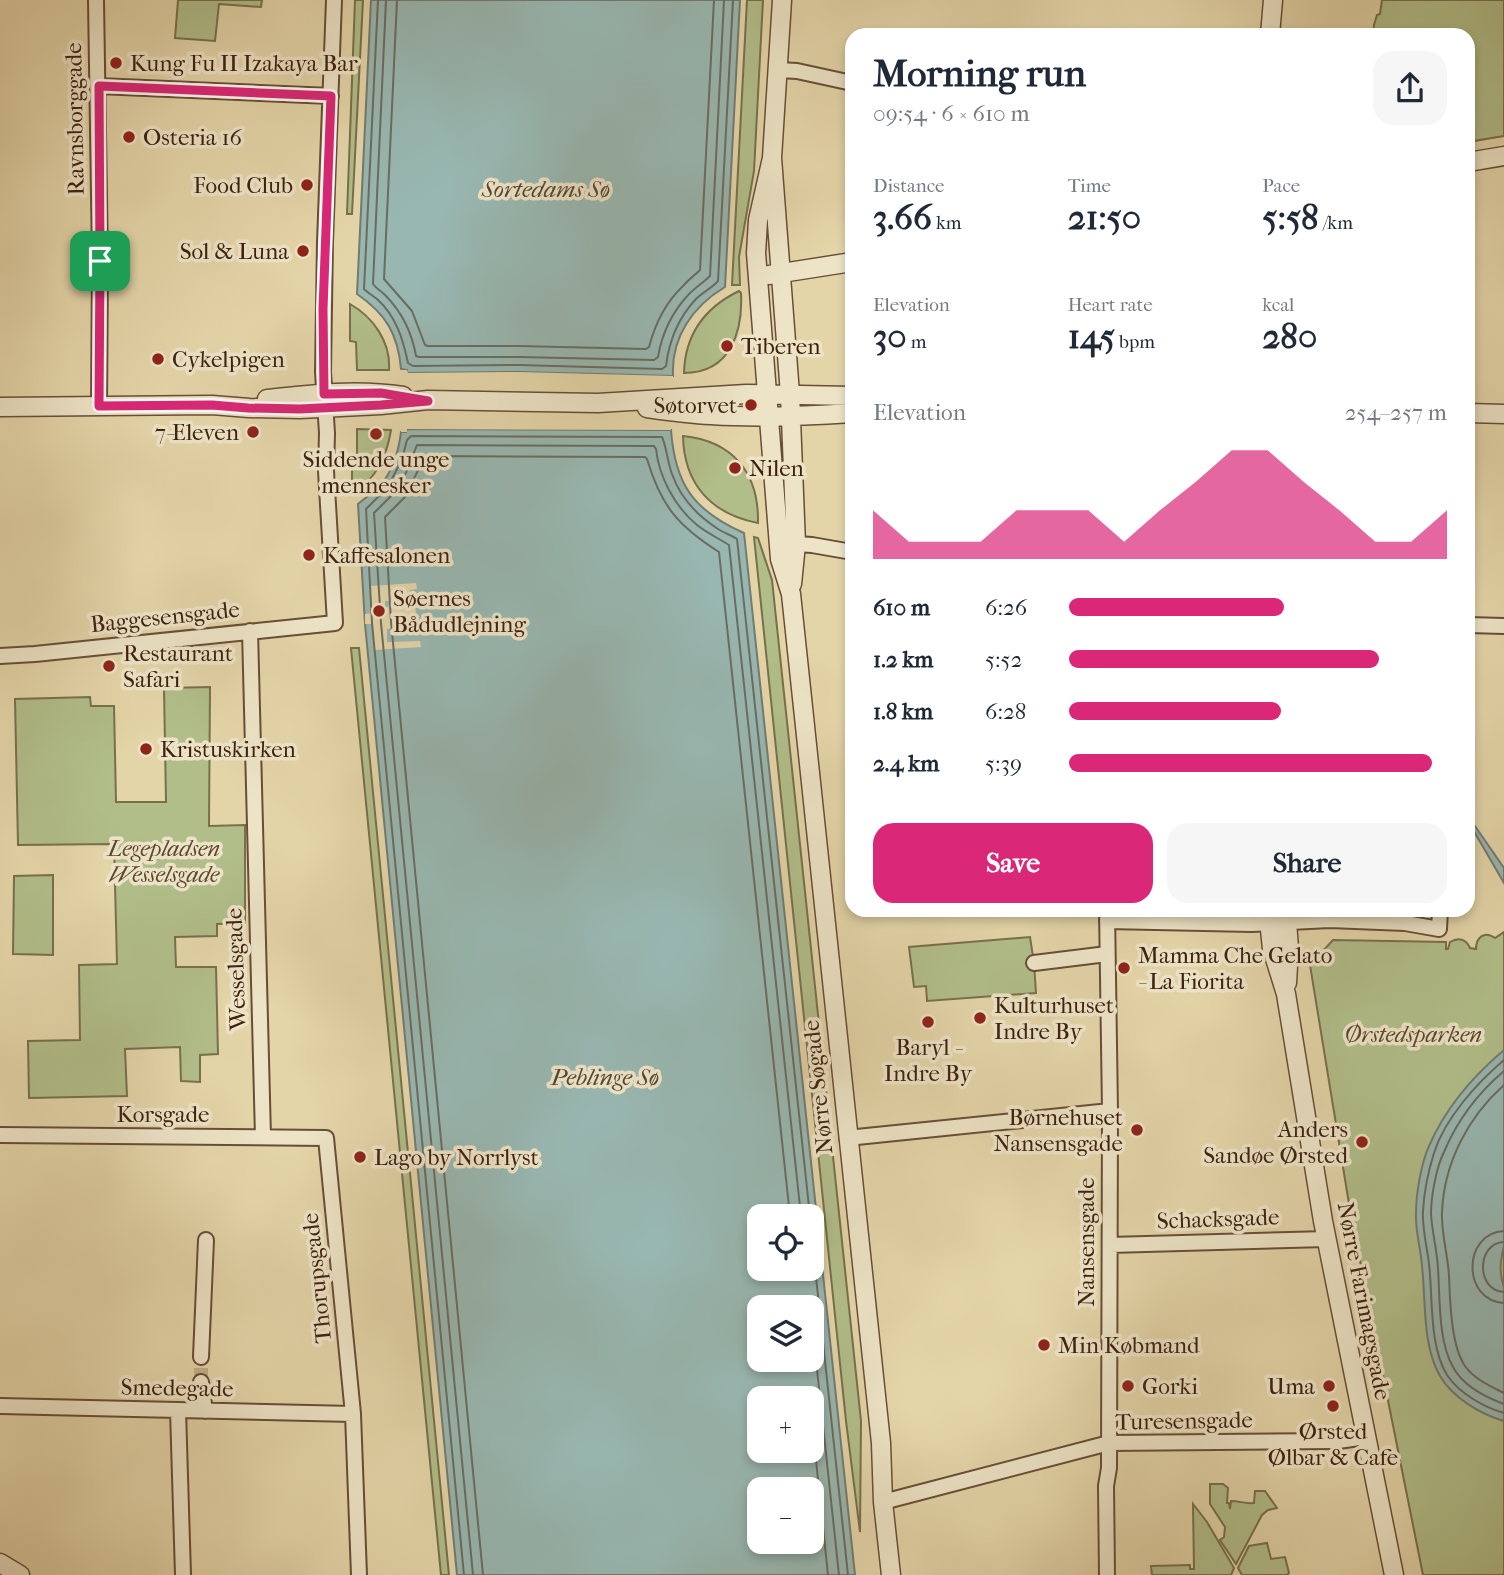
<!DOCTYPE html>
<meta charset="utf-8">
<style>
body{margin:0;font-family:"IM FELL French Canon",serif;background:#f6f6f7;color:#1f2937;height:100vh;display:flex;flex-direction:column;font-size:26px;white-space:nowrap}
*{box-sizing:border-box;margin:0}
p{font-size:23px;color:#747a83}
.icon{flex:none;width:38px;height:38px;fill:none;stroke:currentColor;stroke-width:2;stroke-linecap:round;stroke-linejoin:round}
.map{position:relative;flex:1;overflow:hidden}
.sheet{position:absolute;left:845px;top:28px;width:630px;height:889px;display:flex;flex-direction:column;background:#fff;border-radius:21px;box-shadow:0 4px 10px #0003}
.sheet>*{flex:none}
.fabs{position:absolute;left:747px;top:1204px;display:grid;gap:14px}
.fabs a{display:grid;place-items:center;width:77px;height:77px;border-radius:14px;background:#fff;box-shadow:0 4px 10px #0003;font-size:35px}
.pin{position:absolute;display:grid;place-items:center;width:60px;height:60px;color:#fff;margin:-30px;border-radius:14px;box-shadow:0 4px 10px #0006}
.round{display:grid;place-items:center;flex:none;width:74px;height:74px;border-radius:21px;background:#f6f6f7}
.headline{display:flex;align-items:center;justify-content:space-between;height:119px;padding:0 28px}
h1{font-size:38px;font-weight:700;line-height:52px}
.figures{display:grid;grid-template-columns:repeat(3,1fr);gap:10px;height:119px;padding:7px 28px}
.figures div{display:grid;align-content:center}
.figures b{font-size:35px;font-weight:700}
.figures small{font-size:19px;font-weight:400}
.figures p{font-size:19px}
.chart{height:196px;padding:14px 28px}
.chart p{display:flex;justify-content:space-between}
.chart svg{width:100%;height:126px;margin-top:7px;fill:#db2777;opacity:.7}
.button{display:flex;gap:14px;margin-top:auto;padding:14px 28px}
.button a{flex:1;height:80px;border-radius:21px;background:#db2777;color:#fff;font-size:28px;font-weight:700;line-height:80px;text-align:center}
.button a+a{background:#f6f6f7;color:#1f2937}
ul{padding:0 28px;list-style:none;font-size:23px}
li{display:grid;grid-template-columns:112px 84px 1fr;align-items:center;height:52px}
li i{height:18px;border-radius:9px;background:#db2777}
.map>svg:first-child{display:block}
.green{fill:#b1be8a;stroke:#78704d;stroke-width:2}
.water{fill:#98b7b1;stroke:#747b71;stroke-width:2;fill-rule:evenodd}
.pier{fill:#e4d5a9}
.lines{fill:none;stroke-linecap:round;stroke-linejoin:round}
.shore{stroke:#6b6c60;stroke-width:2}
.minor-tunnel{stroke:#c3b18a;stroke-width:14;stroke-dasharray:14 7;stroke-linecap:butt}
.minor-casing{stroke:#684e36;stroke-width:18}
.tertiary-casing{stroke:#684e36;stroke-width:21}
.minor{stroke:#ede4c7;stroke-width:14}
.tertiary{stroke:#ede4c7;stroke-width:18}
.route-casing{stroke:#fff;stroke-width:14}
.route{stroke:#db2777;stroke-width:9}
.poi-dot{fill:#8f2418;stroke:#ede4c7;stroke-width:2.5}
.labels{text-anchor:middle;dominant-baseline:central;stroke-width:7;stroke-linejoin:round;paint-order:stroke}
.poi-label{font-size:23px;fill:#3e2110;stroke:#ede4c7;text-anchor:start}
.street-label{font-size:23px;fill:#3e2110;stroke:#ede4c7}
.park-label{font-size:23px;font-style:italic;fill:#5b482e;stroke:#ede4c7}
.water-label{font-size:24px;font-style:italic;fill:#544638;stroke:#ede4c7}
</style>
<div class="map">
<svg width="1504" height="1575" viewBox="0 0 1504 1575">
<rect width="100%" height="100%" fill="#e4d5a9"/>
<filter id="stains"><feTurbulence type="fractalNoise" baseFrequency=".00286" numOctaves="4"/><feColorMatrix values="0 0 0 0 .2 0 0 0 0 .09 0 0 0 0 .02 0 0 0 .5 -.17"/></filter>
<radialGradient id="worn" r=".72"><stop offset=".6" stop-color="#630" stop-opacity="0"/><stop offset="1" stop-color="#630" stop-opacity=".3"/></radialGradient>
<path class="green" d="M 178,0 L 262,0 L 261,7 L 219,4 L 215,41 L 175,38 Z
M 355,0 L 363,0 L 352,214 L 347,214 Z
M 747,0 L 763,0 L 754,171 L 739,257 L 740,285 L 732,285 Z
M 1382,0 L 1504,0 L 1504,136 L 1468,142 L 1468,35 L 1373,35 L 1374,25 L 1377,15 L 1380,14 Z
M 739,291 L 741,293 C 743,331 731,373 684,373 C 685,335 704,308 739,291 Z
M 350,304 C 373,317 391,342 389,370 L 357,370 L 356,342 L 350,341 Z
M 357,429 L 391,430 C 387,455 376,481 352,492 L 352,457 L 357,456 Z
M 683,436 C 733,441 759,473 758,523 C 711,514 684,484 683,436 Z
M 754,537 L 758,538 L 772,580 L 861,1421 L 860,1532 L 846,1421 Z
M 351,648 L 359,648 L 449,1575 L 441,1575 Z
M 210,687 L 209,826 L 245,825 L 245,923 L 217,924 L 217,936 L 175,937 L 176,967 L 216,967 L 218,1054 L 200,1055 L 200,1082 L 181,1081 L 180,1047 L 125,1049 L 127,1096 L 29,1098 L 28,1041 L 80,1040 L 79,965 L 117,964 L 114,844 L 18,845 L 15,699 L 90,697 L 91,706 L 114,706 L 116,802 L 166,802 L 164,688 Z
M 53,875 L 53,955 L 13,954 L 14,876 Z
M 1504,932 L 1504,1575 L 1423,1575 L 1351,1216 L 1310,965 L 1333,940 L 1446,942 L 1446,949 L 1448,949 L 1450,942 C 1459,937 1466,939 1470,948 L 1476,949 C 1476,938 1484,930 1495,938 Z
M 1030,937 L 1034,963 L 1036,993 L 927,1001 L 926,986 L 914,987 L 909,947 Z
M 1210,1484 L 1223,1484 L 1228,1488 L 1227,1503 L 1229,1503 L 1230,1509 L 1231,1501 C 1239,1501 1246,1504 1254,1503 L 1255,1491 L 1265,1491 L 1277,1508 L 1268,1510 L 1262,1515 L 1236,1564 L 1220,1540 L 1224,1537 L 1225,1527 L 1210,1504 Z
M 1193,1504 L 1207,1522 L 1234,1568 L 1231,1575 L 1152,1575 L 1151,1566 L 1190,1565 L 1190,1569 L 1194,1569 Z
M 1267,1543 L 1271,1559 L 1285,1557 L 1289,1573 L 1287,1575 L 1242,1575 L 1238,1568 L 1249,1546 Z"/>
<path class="water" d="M 371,0 L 740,0 L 725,287 C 693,306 671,337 673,376 L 519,372 L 407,373 L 407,370 L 401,369 C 398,334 386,314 357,294 Z
M 407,429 L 671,430 C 675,485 694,511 744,533 L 855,1575 L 457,1575 L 365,624 L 358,504 C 365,498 374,492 380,485 C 393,472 399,449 401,432 L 406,432 ZM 760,1216 L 812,1216 L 812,1269 L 760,1269 ZM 760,1307 L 812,1307 L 812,1360 L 760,1360 ZM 760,1398 L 812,1398 L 812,1451 L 760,1451 ZM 760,1489 L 812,1489 L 812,1542 L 760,1542 Z
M 1468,816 L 1504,868 L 1504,883 L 1468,821 Z
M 1504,1050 L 1504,1246 C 1500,1262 1499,1273 1504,1288 L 1504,1421 C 1480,1414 1453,1398 1440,1376 C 1422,1345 1426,1301 1422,1266 C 1421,1249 1415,1231 1416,1213 C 1416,1194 1421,1164 1429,1146 C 1446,1107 1472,1077 1504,1050 Z"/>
<path class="pier" d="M 401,370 L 407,370 L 408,373 L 519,372 L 673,376 L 673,379 L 519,376 L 407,376 L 401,373 Z
M 405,426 L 407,426 L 671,427 L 671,430 L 407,429 L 407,432 L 401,432 L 401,428 Z
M 416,583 L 417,589 L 410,590 L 411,602 L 385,601 L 385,607 L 415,605 L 417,626 L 387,629 L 387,642 L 420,641 L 421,647 L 374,650 L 373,624 L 365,624 L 365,614 L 373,613 L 371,605 L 371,586 Z"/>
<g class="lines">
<path class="shore" d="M 378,0 L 364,289 C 368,293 372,295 377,299 C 396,316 403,339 408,363 L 413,366 L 519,365 L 662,369 L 666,366 C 669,341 678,318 696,299 C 703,292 712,288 718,281 L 733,0
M 386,0 L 373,284 C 376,288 381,291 385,295 C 402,312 412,333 416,356 L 419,357 L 519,357 L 654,360 L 658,357 C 662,333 672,312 689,294 C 696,287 704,282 710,276 L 724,0
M 397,0 L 384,279 L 412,311 L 425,345 L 428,346 L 519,346 L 646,349 L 649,347 C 655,324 665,303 683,286 C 688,280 695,275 700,270 L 714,0
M 1504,1060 C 1477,1083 1445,1118 1434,1153 C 1428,1172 1424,1192 1423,1211 C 1422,1228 1427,1247 1429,1264 C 1433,1298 1429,1346 1447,1375 C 1459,1393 1483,1407 1504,1413
M 1504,1071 C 1478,1093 1457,1121 1444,1152 C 1436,1168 1431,1197 1431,1214 C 1432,1232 1437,1250 1438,1268 C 1440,1297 1438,1341 1453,1367 C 1463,1386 1485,1397 1504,1404
M 1504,1085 C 1468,1117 1444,1163 1442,1212 C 1441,1233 1448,1255 1449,1276 C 1450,1301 1451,1346 1465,1366 C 1474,1379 1490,1386 1504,1393
M 1504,1231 C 1462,1233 1462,1301 1504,1303
M 812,1240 L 848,1575
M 1504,1242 C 1476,1243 1476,1291 1504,1292
M 812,1323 L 839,1575
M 812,1422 L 828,1575
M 464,1575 L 372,623 L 366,509 L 388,487 L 402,459 L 407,440 L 411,436 L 662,437 C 666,445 668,464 672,474 C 680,497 698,516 718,529 C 724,533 731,535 737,539 L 810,1216
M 473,1575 L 381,623 L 374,513 L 396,491 L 405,475 L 417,445 L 654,446 L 656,449 C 659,477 675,507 697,525 C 707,533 718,538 729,545 L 801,1216
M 483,1575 L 391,622 L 385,517 L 405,497 L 425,456 L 645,457 L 647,459 C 661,506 678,526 719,552 L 790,1216"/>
<path class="minor-tunnel" d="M 201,1382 L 201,1357"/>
<defs>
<path id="minor" d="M 96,0 L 100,261 L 99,406
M 778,70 L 797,71 L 852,83
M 98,86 L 331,96
M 796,544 L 812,545 L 852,552
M 1468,625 L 1504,626
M 250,631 L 263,1137
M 0,656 L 35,654 L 335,623 L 326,471 L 327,433 L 323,372 L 325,242 L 334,0
M 1107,921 L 1252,924 L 1330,920 L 1405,923 L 1439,929 L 1440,910
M 1034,963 L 1107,954
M 0,1135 L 326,1138 L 353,1414 L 359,1575
M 847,1138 L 1110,1111
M 1110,1245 L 1327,1239
M 201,1357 L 206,1240
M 201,1382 L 205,1411
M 0,1406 L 353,1414
M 178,1410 L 183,1575
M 883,1502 L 1109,1443 L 1338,1441 L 1366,1437
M 1107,1575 L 1106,1486 L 1109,1468 L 1110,1111 L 1107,910"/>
<path id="tertiary" d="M 782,0 L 772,158 L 790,394 L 796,544 L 792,584
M 1270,35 L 1273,0
M 772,158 L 758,220 L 756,253 L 780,559 L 791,594 L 881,1443 L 883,1502 L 891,1575
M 1468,162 L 1504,156
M 769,275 L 852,262
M 267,399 C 313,394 358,389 403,396
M 0,407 L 212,405 L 249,408 L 300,409 L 381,405 L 428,400 L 598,403 L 746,394 L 852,396
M 647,408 C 668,411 690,414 711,415 C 757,418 807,416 852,413
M 1468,413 L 1504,414
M 1268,910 L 1272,949 L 1286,994 L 1323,1221 L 1394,1575
M 1286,910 L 1289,948 L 1287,983
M 0,1563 L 20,1575"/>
</defs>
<use href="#minor" class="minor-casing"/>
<use href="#tertiary" class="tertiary-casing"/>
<use href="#minor" class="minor"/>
<use href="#tertiary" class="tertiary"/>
</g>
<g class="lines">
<defs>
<path id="route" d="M 99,86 L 331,96 L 323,309 L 324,394 L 381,393 L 428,401 L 381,405 L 300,409 L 248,408 L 212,405 L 99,406 L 100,261 Z"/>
</defs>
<use href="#route" class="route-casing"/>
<use href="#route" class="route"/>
</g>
<g class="poi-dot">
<circle cx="116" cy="63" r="7"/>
<circle cx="129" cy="137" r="7"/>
<circle cx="307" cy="185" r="7"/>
<circle cx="303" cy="251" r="7"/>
<circle cx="727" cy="346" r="7"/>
<circle cx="158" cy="359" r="7"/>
<circle cx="751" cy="405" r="7"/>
<circle cx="253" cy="432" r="7"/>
<circle cx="376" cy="434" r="7"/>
<circle cx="735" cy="468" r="7"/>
<circle cx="309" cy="555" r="7"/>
<circle cx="379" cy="611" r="7"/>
<circle cx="109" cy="666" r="7"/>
<circle cx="146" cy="749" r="7"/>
<circle cx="1124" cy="968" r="7"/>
<circle cx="980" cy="1018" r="7"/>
<circle cx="928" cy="1022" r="7"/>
<circle cx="1137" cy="1130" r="7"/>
<circle cx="1362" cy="1142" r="7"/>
<circle cx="360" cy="1157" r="7"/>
<circle cx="1044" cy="1345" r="7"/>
<circle cx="1128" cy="1386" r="7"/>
<circle cx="1329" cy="1386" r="7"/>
<circle cx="1333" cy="1406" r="7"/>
</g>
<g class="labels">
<g class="poi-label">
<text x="130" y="63">Kung Fu II Izakaya Bar</text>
<text x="143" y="137">Osteria 16</text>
<text x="293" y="185" text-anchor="end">Food Club</text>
<text x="289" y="251" text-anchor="end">Sol &amp; Luna</text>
<text x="741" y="346">Tiberen</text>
<text x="172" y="359">Cykelpigen</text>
<text x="737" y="405" text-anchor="end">Søtorvet</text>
<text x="239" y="432" text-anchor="end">7-Eleven</text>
<text x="376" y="459" text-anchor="middle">Siddende unge<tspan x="376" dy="26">mennesker</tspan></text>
<text x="749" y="468">Nilen</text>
<text x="323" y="555">Kaffesalonen</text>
<text x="393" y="598">Søernes<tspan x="393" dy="26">Bådudlejning</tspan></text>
<text x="123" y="653">Restaurant<tspan x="123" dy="26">Safari</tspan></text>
<text x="160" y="749">Kristuskirken</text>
<text x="1138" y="955">Mamma Che Gelato<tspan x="1138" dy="26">- La Fiorita</tspan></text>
<text x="994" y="1005">Kulturhuset<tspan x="994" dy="26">Indre By</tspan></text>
<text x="928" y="1047" text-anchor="middle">Baryl -<tspan x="928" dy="26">Indre By</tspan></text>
<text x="1123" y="1117" text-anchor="end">Børnehuset<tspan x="1123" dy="26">Nansensgade</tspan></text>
<text x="1348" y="1129" text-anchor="end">Anders<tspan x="1348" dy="26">Sandøe Ørsted</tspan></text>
<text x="374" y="1157">Lago by Norrlyst</text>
<text x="1058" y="1345">Min Købmand</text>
<text x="1142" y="1386">Gorki</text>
<text x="1315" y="1386" text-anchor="end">Uma</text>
<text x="1333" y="1431" text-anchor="middle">Ørsted<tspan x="1333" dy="26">Ølbar &amp; Cafe</tspan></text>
</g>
<g class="street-label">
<text transform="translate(75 119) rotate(-91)">Ravnsborggade</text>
<text transform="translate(165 617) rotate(-6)">Baggesensgade</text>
<text transform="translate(236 969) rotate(-92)">Wesselsgade</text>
<text transform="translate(818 1087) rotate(-96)">Nørre Søgade</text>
<text x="163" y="1114">Korsgade</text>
<text transform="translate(1218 1219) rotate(-2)">Schacksgade</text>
<text transform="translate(1086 1242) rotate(-90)">Nansensgade</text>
<text transform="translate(317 1278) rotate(-96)">Thorupsgade</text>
<text transform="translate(1364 1301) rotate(79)">Nørre Farimagsgade</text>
<text transform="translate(177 1388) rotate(1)">Smedegade</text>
<text transform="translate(1184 1421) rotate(-1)">Turesensgade</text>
</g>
<g class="park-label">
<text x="164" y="848">Legepladsen<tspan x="164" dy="26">Wesselsgade</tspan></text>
<text x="1413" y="1034">Ørstedsparken</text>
</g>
<g class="water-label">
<text x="546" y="189">Sortedams Sø</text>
<text x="605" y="1077">Peblinge Sø</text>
</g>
</g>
<rect width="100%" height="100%" filter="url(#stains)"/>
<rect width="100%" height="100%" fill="url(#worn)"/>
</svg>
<div class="fabs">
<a><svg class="icon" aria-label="locate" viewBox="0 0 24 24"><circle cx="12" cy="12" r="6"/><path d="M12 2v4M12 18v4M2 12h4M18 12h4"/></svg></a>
<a><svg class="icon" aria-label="layers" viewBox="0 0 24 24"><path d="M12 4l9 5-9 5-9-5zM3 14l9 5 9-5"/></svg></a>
<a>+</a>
<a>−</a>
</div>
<div class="pin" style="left:100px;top:261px;background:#1e9e55"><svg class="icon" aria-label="arrive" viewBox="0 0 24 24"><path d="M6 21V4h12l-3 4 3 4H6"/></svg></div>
<section class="sheet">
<div class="headline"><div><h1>Morning run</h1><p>09:54 · 6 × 610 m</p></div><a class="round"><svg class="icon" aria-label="share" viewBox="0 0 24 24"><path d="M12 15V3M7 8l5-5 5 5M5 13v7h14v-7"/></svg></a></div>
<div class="figures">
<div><p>Distance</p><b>3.66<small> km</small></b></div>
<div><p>Time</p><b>21:50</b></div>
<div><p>Pace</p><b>5:58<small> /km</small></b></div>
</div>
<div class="figures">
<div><p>Elevation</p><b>30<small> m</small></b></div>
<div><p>Heart rate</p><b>145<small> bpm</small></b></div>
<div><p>kcal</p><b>280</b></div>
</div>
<div class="chart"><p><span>Elevation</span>254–257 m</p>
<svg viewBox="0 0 160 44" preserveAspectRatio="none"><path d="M0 44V27L10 38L20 38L30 38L40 27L50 27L60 27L70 38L80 27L90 17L100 6L110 6L120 17L130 27L140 38L150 38L160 27V44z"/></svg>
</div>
<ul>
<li><b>610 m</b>6:26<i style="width:57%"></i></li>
<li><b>1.2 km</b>5:52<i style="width:82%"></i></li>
<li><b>1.8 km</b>6:28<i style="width:56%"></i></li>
<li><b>2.4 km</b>5:39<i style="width:96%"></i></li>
</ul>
<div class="button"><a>Save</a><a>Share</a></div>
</section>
</div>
